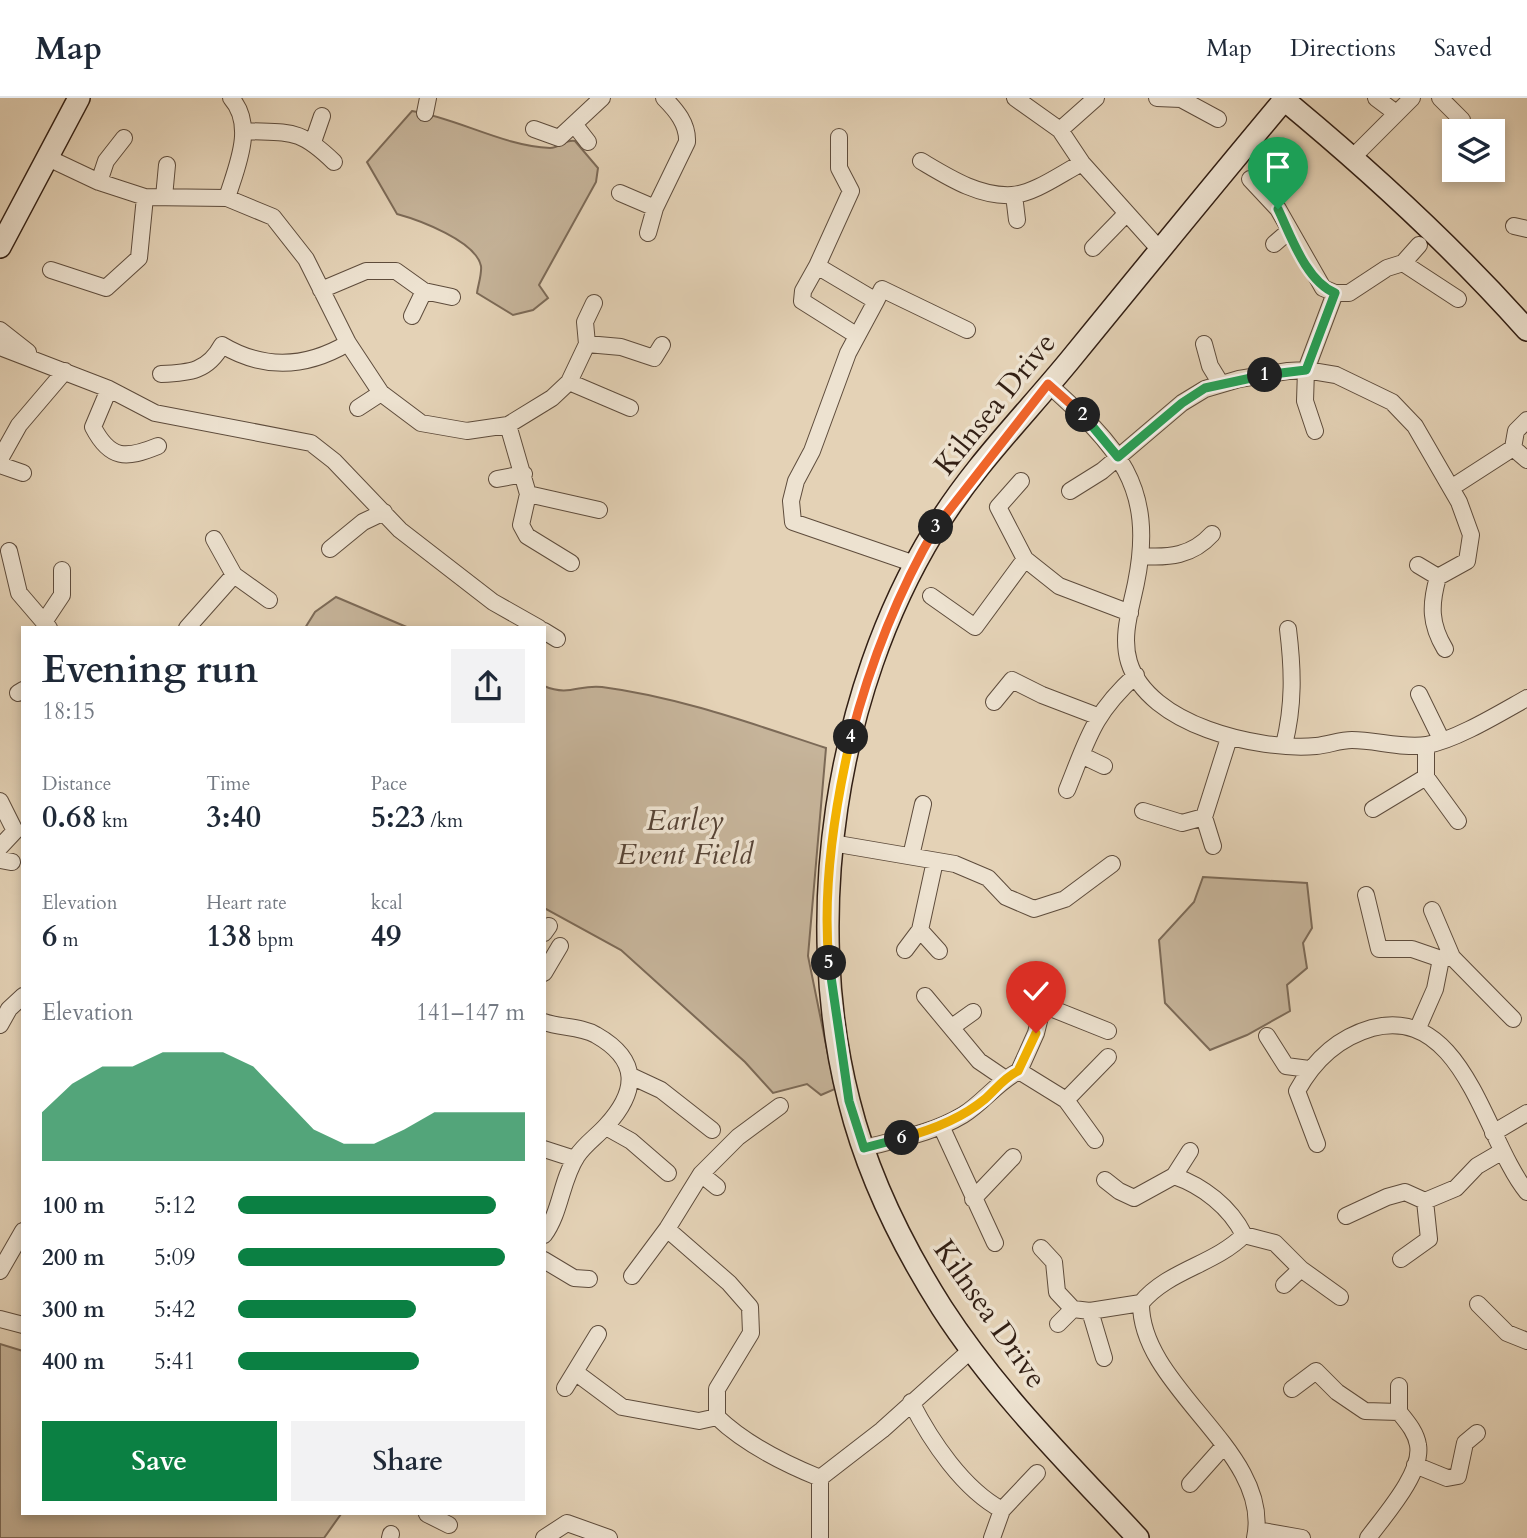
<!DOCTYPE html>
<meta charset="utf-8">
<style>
body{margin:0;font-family:Cardo,serif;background:#f2f2f3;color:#1f2937;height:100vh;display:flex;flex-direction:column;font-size:26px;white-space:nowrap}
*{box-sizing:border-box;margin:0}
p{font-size:23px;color:#747a83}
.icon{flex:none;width:38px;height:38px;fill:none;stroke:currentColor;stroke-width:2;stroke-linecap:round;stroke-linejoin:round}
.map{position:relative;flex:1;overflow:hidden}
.drawer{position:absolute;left:21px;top:528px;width:525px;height:889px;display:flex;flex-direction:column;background:#fff;border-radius:0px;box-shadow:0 4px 10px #0003}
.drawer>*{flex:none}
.tools{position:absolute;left:1442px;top:21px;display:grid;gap:14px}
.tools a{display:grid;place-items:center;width:63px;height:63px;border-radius:0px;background:#fff;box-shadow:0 4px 10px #0003;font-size:35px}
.pin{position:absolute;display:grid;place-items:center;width:60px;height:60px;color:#fff;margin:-72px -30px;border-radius:50% 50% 50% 0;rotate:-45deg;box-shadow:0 0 7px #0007}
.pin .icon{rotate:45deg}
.km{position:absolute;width:35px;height:35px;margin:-18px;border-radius:50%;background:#222;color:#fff;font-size:19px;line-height:35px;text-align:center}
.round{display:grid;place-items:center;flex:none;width:74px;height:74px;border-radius:0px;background:#f2f2f3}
.overview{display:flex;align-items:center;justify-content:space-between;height:119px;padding:0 21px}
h1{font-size:38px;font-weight:700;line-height:52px}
.metrics{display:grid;grid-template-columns:repeat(3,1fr);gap:10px;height:119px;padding:7px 21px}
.metrics div{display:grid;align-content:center}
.metrics b{font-size:30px;font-weight:700}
.metrics small{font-size:19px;font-weight:400}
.metrics p{font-size:19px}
.chart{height:196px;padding:14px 21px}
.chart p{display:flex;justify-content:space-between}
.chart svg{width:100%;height:126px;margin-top:7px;fill:#0b8043;opacity:.7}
.primary-button{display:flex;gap:14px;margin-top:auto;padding:14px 21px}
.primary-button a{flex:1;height:80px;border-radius:0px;background:#0b8043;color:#fff;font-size:28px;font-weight:700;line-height:80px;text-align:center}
.primary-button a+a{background:#f2f2f3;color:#1f2937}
ul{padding:0 21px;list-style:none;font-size:23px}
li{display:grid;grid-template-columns:112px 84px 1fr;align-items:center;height:52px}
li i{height:18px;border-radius:9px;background:#0b8043}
header{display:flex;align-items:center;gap:42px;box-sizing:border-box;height:98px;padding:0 35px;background:#fff;border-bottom:2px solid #e0e1e3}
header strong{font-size:33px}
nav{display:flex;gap:38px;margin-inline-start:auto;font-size:24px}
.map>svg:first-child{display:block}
.green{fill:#c6b49a;stroke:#7c6a57;stroke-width:2}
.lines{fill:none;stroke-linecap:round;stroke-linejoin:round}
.street-casing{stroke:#5e4c3c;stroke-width:18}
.secondary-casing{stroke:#321f14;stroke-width:24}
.street{stroke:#ede2d0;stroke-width:16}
.secondary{stroke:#ede2d0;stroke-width:21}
.split-1-casing{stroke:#fff;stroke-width:14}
.split-2-casing{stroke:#fff;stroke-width:14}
.split-3-casing{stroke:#fff;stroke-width:14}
.split-4-casing{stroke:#fff;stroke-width:14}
.split-5-casing{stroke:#fff;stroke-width:14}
.split-6-casing{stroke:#fff;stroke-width:14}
.split-7-casing{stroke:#fff;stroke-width:14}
.split-1{stroke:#22a559;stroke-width:9}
.split-2{stroke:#22a559;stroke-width:9}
.split-3{stroke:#f0652b;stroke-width:9}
.split-4{stroke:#f0652b;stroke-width:9}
.split-5{stroke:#f5b400;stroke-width:9}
.split-6{stroke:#22a559;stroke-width:9}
.split-7{stroke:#f5b400;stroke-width:9}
.labels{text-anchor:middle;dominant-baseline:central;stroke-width:7;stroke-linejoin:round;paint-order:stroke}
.street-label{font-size:30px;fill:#321f14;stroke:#ede2d0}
.park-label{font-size:30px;font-style:italic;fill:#574436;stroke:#ede2d0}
</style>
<header>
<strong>Map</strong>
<nav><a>Map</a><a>Directions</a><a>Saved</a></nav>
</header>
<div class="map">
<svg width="1527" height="1440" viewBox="0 0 1527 1440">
<rect width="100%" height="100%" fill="#e4d2b6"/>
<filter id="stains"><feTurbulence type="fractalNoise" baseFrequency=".00286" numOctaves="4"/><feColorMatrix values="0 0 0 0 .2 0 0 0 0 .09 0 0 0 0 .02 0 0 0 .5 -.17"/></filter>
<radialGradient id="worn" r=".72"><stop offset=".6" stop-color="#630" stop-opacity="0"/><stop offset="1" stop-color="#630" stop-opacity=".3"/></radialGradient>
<path class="green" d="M 412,13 C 457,20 503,48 550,50 C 560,50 565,41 575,43 L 598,70 L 596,84 L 539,187 L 548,200 L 533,212 L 513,217 L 477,195 C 478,187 482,176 481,168 C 476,143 419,122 397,116 L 367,64 Z
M 336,499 L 409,530 L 305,530 L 315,514 Z
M 544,588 C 570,599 579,586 602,589 C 679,599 753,626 826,650 L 808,858 L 835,991 L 821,997 L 807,986 L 773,995 L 745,964 L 621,852 L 544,810 Z
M 1203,779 L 1307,785 L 1312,830 L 1303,845 L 1307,870 L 1287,887 L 1290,913 L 1247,937 L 1210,952 L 1165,905 L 1159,842 L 1194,804 Z
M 0,1246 L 23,1253 L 23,1416 L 341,1416 L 324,1440 L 0,1440 Z"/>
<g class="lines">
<defs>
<path id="street" d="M 1015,0 L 1060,32 L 1082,65 L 1160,152
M 1157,0 L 1181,1 L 1218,21
M 1376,0 L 1396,15
M 1440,0 L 1462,22
M 425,15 L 428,0
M 574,26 L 588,44
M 534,31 L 559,40 L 602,0
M 1060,32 L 1096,0
M 245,33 C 291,35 299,30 334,64
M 839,39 L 839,70 L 851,93 L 817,168 L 876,203 L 848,255 L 812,353 L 796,383 L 791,403 L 793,424 L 915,466
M 313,44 L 322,18
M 46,59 L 99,84 L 145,99 L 227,100 L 273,119 L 306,161 L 348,245 L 381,295 L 421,325 L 467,333 L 508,327 L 552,300 L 569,284 L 630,310
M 1351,61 L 1412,0
M 921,63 C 948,79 979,99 1012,97 C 1034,96 1062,75 1082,65
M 1250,81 L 1278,111 L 1323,190 L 1335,195 L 1349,195 L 1387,170 L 1403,165 L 1419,147
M 99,84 L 106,63 L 124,40
M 620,95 L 655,110
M 1014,97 L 1017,122
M 164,99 L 167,67
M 227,100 C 236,70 256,28 231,0
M 1514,128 L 1527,131
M 648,135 L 655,110 L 687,44 C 688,26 676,12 664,0
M 1274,146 L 1289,133
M 1093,150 L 1126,116
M 1403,165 L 1458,201
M 817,168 L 803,193 L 802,203 L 856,237
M 51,172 L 106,190 L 139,160 L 145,99
M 321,192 L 366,173 L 396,173 L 424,193 L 452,199
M 876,203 L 882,191 L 967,232
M 412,218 L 424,193
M 0,232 L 28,254
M 587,246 L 621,249 L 654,260 L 662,247
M 1204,246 L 1210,268 L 1221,286
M 0,249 L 109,291 L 155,315 L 311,345 L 334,363 L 400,432 L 493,504 L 539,530
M 161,276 C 190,275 208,273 222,247 C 264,272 306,270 348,245
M 569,284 L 587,246 L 585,224 L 594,205
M 1048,286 C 1117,348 1156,387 1136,485 C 1131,510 1121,538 1129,564 C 1148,627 1258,653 1316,648 C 1328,647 1340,642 1352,642 C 1376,642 1403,651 1427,647 C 1456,642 1500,615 1527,600
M 109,291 L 93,329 C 110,362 126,361 158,348
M 358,310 L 381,295
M 508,327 L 528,396 L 599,412
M 1315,333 L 1305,303 L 1306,272 L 1335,195
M 1513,350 L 1516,333 L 1527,322
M 0,361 L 19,327 L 65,273
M 0,367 L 23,375
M 497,381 L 524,376
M 1021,383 L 998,409 L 1025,461 L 1059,488 L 1130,515
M 1451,390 L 1513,350 L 1527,362
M 1070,393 L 1102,373 L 1182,305 L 1205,291 L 1239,281 L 1288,273 L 1306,272 L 1336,277 L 1392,304 L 1415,328 L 1459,404 L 1471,437 L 1467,463 L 1438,479 C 1430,507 1430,526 1445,551
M 528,396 L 521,427 L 527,438 L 571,465
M 214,441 L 234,477
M 330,451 L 363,424 L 384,414
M 9,453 L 19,495 L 49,530
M 1141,458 C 1169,460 1192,458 1212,436
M 1418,467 L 1438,479
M 931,498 L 975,529 L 1025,461
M 44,524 L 62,497 L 62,472
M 187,530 L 234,477 L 269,502
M 544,533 L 557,541
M 18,595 L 23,592
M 1419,596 L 1441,641
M 994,604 L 1012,582 L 1042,597 L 1097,618
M 1284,647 C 1294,607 1293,572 1288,531
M 1081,657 L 1104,668
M 1426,679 L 1458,723
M 1067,692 C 1088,640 1093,616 1136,577
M 0,703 L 15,733 L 0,749
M 1373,711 L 1426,679 L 1426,647
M 1143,713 L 1182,725 L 1204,719 L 1229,640
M 1204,719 L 1213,748
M 832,745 L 955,766 L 988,780 L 1006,799 L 1034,811 L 1065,801 L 1112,766
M 911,758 L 923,706
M 0,762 L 12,764
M 935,763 L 920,832 L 939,853
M 1366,797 L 1379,851 L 1412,851 L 1441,861
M 1432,812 L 1452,859 L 1513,921
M 544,835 L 549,828
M 905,852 L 920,832
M 544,875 L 560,848
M 925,898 L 979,963 L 1004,980
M 1043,907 L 1108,933
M 544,924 C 561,930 581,928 596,937 C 640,962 638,993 606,1028 C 596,1039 585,1046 577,1058 C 561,1082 561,1114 544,1137
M 0,927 L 9,911 L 23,898
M 952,929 L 973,914
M 1417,932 L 1435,891 L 1441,861 L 1450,859
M 1267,938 L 1286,968 L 1309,971
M 1019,973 L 1066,1002 L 1095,1042
M 631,978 L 661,992 L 712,1032
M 1066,1002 L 1108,959
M 941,1028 L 995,1145
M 606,1029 L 631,1043 L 668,1075
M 1493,1035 L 1527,1015
M 1317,1046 L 1297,993 C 1314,962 1337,940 1372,930 C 1464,906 1485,1043 1527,1094
M 865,1050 C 898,1041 933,1035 963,1017 C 984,1004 997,984 1019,973 L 1036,935 L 1043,907 L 1030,897
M 544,1051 L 575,1061
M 1190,1053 L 1174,1078 C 1203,1088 1230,1109 1244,1137
M 701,1076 L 717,1089
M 1105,1082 L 1119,1093 L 1134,1100 L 1174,1078
M 973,1101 L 1013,1059
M 1346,1118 L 1387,1099 L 1405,1094 L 1425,1103 L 1456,1090 L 1477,1068 L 1501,1054
M 667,1131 L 729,1185 L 750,1209 L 751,1235 L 717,1291 L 717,1319 C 745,1346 783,1365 820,1380
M 1041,1150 L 1054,1164 L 1057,1194 L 1073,1211 L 1090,1213 L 1141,1205
M 1401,1161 L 1429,1141 L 1425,1103
M 544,1162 L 574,1180 L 589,1181
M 0,1173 L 23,1133
M 632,1178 L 667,1131 L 701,1076 L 738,1039 L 780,1008
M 1284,1187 L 1301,1171
M 1478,1206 L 1507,1235 L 1527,1243
M 1090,1213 L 1104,1260
M 0,1221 L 23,1227
M 1058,1226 L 1073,1211
M 575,1274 L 622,1309 L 699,1323 L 717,1319
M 565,1290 L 598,1236
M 1292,1291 L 1316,1273 L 1337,1294 L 1365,1313 L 1399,1314 C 1407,1324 1416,1334 1418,1347 C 1423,1375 1384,1418 1368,1440
M 911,1304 C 931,1343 963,1391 1002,1412 L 992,1440
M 1399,1314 L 1399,1288
M 1415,1367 L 1447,1380 L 1458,1378 L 1465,1345 L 1477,1335
M 820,1380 L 882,1332 L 971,1252
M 820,1380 L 820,1440
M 1190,1386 L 1223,1349
M 1002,1412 L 1037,1375
M 427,1416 L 449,1427
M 1257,1432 L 1302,1440
M 390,1440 L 391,1436
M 544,1440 L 567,1425 L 609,1440
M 1255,1440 C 1273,1354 1140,1290 1141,1205 C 1168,1172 1214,1167 1244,1137 L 1275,1145 L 1301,1171 L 1340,1199"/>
<path id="secondary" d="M 1282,0 C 1368,71 1453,149 1527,232
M 0,149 L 79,0
M 1138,1440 C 1070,1367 997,1295 942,1210 C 902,1147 867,1075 849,1003 C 802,820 835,595 934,433 C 971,371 1024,318 1070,262 C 1141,175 1212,88 1284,2"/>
</defs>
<use href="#street" class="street-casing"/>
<use href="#secondary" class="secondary-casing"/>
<use href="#street" class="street"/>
<use href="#secondary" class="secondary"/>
</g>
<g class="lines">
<defs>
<path id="split-1" d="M 1265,277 L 1306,272 L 1335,195 C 1306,183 1291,138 1278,111"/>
<path id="split-2" d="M 1083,317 L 1118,359 L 1182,305 L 1205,290 L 1265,277"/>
<path id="split-3" d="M 936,429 L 1048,286 L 1083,317"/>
<path id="split-4" d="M 851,639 C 870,566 898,494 936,429"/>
<path id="split-5" d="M 829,865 C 822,790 834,712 851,639"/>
<path id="split-6" d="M 829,865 L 849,1003 L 864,1050 L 902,1040"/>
<path id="split-7" d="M 902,1040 C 932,1032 961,1021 985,1001 C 997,990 1004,980 1018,973 L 1036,935"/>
</defs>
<use href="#split-1" class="split-1-casing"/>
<use href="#split-2" class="split-2-casing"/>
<use href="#split-3" class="split-3-casing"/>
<use href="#split-4" class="split-4-casing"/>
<use href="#split-5" class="split-5-casing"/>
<use href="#split-6" class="split-6-casing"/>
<use href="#split-7" class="split-7-casing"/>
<use href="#split-1" class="split-1"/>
<use href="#split-2" class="split-2"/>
<use href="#split-3" class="split-3"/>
<use href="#split-4" class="split-4"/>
<use href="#split-5" class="split-5"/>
<use href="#split-6" class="split-6"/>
<use href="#split-7" class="split-7"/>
</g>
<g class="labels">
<g class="street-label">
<text transform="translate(995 306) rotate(-51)">Kilnsea Drive</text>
<text transform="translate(990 1216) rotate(55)">Kilnsea Drive</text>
</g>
<g class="park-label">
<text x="685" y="722">Earley<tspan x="685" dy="34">Event Field</tspan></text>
</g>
</g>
<rect width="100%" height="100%" filter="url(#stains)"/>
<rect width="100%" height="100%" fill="url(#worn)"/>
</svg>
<div class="tools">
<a><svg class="icon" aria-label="layers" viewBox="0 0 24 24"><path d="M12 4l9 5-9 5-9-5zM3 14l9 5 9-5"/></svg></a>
</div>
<div class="pin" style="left:1278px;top:111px;background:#1e9e55"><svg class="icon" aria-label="arrive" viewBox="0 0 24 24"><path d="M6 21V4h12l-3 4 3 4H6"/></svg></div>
<div class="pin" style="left:1036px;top:935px;background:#d93025"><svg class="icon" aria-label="check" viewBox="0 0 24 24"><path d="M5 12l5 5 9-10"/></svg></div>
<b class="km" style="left:1265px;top:277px">1</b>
<b class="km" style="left:1083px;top:317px">2</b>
<b class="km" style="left:936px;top:429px">3</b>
<b class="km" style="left:851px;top:639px">4</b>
<b class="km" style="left:829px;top:865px">5</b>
<b class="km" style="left:902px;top:1040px">6</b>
<section class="drawer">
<div class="overview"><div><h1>Evening run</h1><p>18:15</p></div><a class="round"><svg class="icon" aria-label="share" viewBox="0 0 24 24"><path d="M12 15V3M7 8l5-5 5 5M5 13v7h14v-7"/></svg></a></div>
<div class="metrics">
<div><p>Distance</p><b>0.68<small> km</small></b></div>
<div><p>Time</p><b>3:40</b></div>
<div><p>Pace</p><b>5:23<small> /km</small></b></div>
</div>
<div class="metrics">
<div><p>Elevation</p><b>6<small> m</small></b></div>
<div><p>Heart rate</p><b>138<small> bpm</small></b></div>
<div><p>kcal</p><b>49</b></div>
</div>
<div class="chart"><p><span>Elevation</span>141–147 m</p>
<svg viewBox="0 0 160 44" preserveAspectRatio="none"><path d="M0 44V27L10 17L20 11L30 11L40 6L50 6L60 6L70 11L80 22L90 33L100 38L110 38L120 33L130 27L140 27L150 27L160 27V44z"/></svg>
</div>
<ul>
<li><b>100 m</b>5:12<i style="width:90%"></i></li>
<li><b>200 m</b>5:09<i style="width:93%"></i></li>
<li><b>300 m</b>5:42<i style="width:62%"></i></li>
<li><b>400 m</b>5:41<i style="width:63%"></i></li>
</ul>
<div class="primary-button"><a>Save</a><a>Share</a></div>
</section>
</div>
